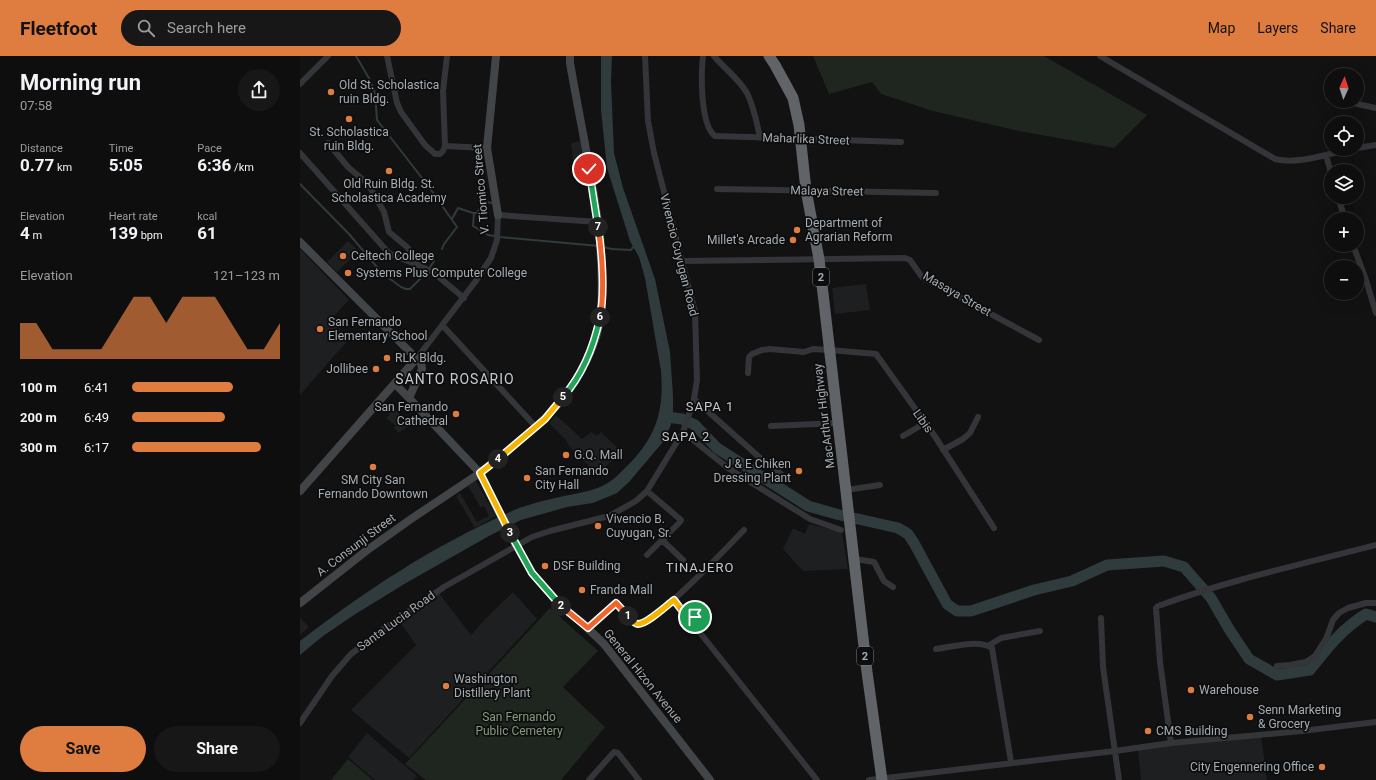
<!DOCTYPE html>
<meta charset="utf-8">
<style>
body{margin:0;font-family:Roboto,sans-serif;background:#171717;color:#f1f3f6;height:100vh;display:flex;flex-direction:column;font-size:15px;white-space:nowrap}
*{box-sizing:border-box;margin:0}
p{font-size:13px;color:#9b9c9e}
.icon{flex:none;width:22px;height:22px;fill:none;stroke:currentColor;stroke-width:2;stroke-linecap:round;stroke-linejoin:round}
.map{position:relative;flex:1;overflow:hidden}
.drawer{display:flex;flex-direction:column;background:#0e0e0e;width:300px}
.drawer>*{flex:none}
.needle{width:26px;rotate:3deg}
.tools{position:absolute;left:1024px;top:12px;display:grid;gap:8px}
.tools a{display:grid;place-items:center;width:40px;height:40px;border-radius:50%;background:#0e0e0e;box-shadow:0 4px 16px #0002,0 0 0 1px #2e2e2e;font-size:20px}
.pin{position:absolute;display:grid;place-items:center;width:34px;height:34px;color:#fff;margin:-17px;border:2px solid #fff;border-radius:50%;box-shadow:0 1px 4px #0007}
.km{position:absolute;width:20px;height:20px;margin:-10px;border-radius:50%;background:#222;color:#fff;font-size:11px;line-height:20px;text-align:center}
.round{display:grid;place-items:center;flex:none;width:42px;height:42px;border-radius:21px;background:#171717}
.summary{display:flex;align-items:center;justify-content:space-between;height:68px;padding:0 20px}
h1{font-size:22px;font-weight:700;line-height:30px}
.stats{display:grid;grid-template-columns:repeat(3,1fr);gap:6px;height:68px;padding:4px 20px}
.stats div{display:grid;align-content:center}
.stats b{font-size:17px;font-weight:700}
.stats small{font-size:11px;font-weight:400}
.stats p{font-size:11px}
.chart{height:112px;padding:8px 20px}
.chart p{display:flex;justify-content:space-between}
.chart svg{width:100%;height:72px;margin-top:4px;fill:#df7c3f;opacity:.7}
.cta{display:flex;gap:8px;margin-top:auto;padding:8px 20px}
.cta a{flex:1;height:46px;border-radius:24px;background:#df7c3f;color:#111;font-size:16px;font-weight:700;line-height:46px;text-align:center}
.cta a+a{background:#171717;color:#f1f3f6}
ul{padding:0 20px;list-style:none;font-size:13px}
li{display:grid;grid-template-columns:64px 48px 1fr;align-items:center;height:30px}
li i{height:10px;border-radius:5px;background:#df7c3f}
header{display:flex;align-items:center;gap:24px;box-sizing:border-box;height:56px;padding:0 20px;background:#df7c3f;color:#111}
header strong{font-size:19px}
nav{display:flex;gap:22px;margin-inline-start:auto;font-size:14px}
.search{width:280px;height:36px;background:#171717;display:flex;align-items:center;gap:10px;box-sizing:border-box;padding:0 14px;border-radius:22px;color:#9b9c9e;font-size:15px}
main{display:flex;flex:1;min-height:0}
.map>svg:first-child{display:block}
.built{fill:#1e1f20}
.green{fill:#1f251f}
.water{fill:#2f3b3c}
.lines{fill:none;stroke-linecap:round;stroke-linejoin:round}
.stream{stroke:#2f3b3c;stroke-width:2}
.river{stroke:#2f3b3c;stroke-width:11}
.street{stroke:#333538;stroke-width:6}
.secondary{stroke:#424548;stroke-width:8}
.highway{stroke:#606468;stroke-width:11}
.split-1-casing{stroke:#fff;stroke-width:8}
.split-2-casing{stroke:#fff;stroke-width:8}
.split-3-casing{stroke:#fff;stroke-width:8}
.split-4-casing{stroke:#fff;stroke-width:8}
.split-5-casing{stroke:#fff;stroke-width:8}
.split-6-casing{stroke:#fff;stroke-width:8}
.split-7-casing{stroke:#fff;stroke-width:8}
.split-8-casing{stroke:#fff;stroke-width:8}
.split-1{stroke:#f5b400;stroke-width:5}
.split-2{stroke:#f0652b;stroke-width:5}
.split-3{stroke:#22a559;stroke-width:5}
.split-4{stroke:#f5b400;stroke-width:5}
.split-5{stroke:#f5b400;stroke-width:5}
.split-6{stroke:#22a559;stroke-width:5}
.split-7{stroke:#f0652b;stroke-width:5}
.split-8{stroke:#22a559;stroke-width:5}
.poi-dot{fill:#df7c3f;stroke:#0d0d0e;stroke-width:1.5}
.labels{text-anchor:middle;dominant-baseline:central;stroke-width:3.5;stroke-linejoin:round;paint-order:stroke}
.shield{fill:#0d0d0e;stroke:#777d81;stroke-width:1}
.shield-label{font-size:11px;font-weight:bold;fill:#a5adb2}
.poi-label{font-size:12px;fill:#a5adb2;stroke:#0d0d0e;text-anchor:start}
.street-label{font-size:12px;fill:#a5adb2;stroke:#0d0d0e}
.park-label{font-size:12px;fill:#849c7d;stroke:#0d0d0e}
.neighbourhood-label{font-size:13px;letter-spacing:1px;fill:#c5cacf;stroke:#0d0d0e}
.quarter-label{font-size:14px;letter-spacing:1px;fill:#c5cacf;stroke:#0d0d0e}
</style>
<header>
<strong>Fleetfoot</strong>
<div class="search"><svg class="icon" aria-label="search" viewBox="0 0 24 24"><circle cx="10" cy="10" r="6"/><path d="M15 15l6 6"/></svg>Search here</div>
<nav><a>Map</a><a>Layers</a><a>Share</a></nav>
</header>
<main>
<section class="drawer">
<div class="summary"><div><h1>Morning run</h1><p>07:58</p></div><a class="round"><svg class="icon" aria-label="share" viewBox="0 0 24 24"><path d="M12 15V3M7 8l5-5 5 5M5 13v7h14v-7"/></svg></a></div>
<div class="stats">
<div><p>Distance</p><b>0.77<small> km</small></b></div>
<div><p>Time</p><b>5:05</b></div>
<div><p>Pace</p><b>6:36<small> /km</small></b></div>
</div>
<div class="stats">
<div><p>Elevation</p><b>4<small> m</small></b></div>
<div><p>Heart rate</p><b>139<small> bpm</small></b></div>
<div><p>kcal</p><b>61</b></div>
</div>
<div class="chart"><p><span>Elevation</span>121–123 m</p>
<svg viewBox="0 0 160 44" preserveAspectRatio="none"><path d="M0 44V22L10 22L20 38L30 38L40 38L50 38L60 22L70 6L80 6L90 22L100 6L110 6L120 6L130 22L140 38L150 38L160 22V44z"/></svg>
</div>
<ul>
<li><b>100 m</b>6:41<i style="width:68%"></i></li>
<li><b>200 m</b>6:49<i style="width:63%"></i></li>
<li><b>300 m</b>6:17<i style="width:87%"></i></li>
</ul>
<div class="cta"><a>Save</a><a>Share</a></div>
</section>
<div class="map">
<svg width="1076" height="724" viewBox="0 0 1076 724">
<rect width="100%" height="100%" fill="#121213"/>
<path class="built" d="M 282,85 L 285,115 L 274,116 L 271,87 Z
M 48,185 L 59,195 L 37,216 L 27,206 Z
M 0,193 L 49,244 L 30,264 L 49,283 L 0,339 Z
M 566,228 L 570,254 L 535,258 L 532,232 Z
M 94,352 L 109,369 L 99,377 L 94,372 L 96,370 L 86,362 L 90,359 L 88,357 Z
M 256,359 L 282,383 L 291,376 L 297,380 L 301,376 L 322,396 L 297,418 L 269,390 L 266,384 L 249,367 Z
M 176,425 L 196,460 L 175,472 L 156,440 L 160,437 L 177,466 L 189,460 L 184,450 L 181,452 L 168,430 Z
M 509,468 L 542,476 L 548,513 L 503,515 L 483,493 L 493,472 L 505,478 Z
M 138,536 L 171,579 L 186,562 L 213,536 L 237,563 L 109,702 L 51,654 L 116,589 L 98,563 Z
M 0,562 L 9,571 L 0,579 Z
M 67,677 L 117,720 L 113,724 L 75,724 L 48,701 Z
M 961,679 L 967,724 L 841,724 L 838,693 Z"/>
<path class="green" d="M 513,0 L 744,0 L 847,59 L 814,92 L 719,75 L 633,55 L 581,38 L 572,26 L 529,38 Z
M 250,552 L 298,595 L 263,631 L 305,671 L 261,724 L 126,724 L 105,708 Z
M 48,703 L 73,724 L 31,724 Z"/>
<path class="water" d="M 301,0 L 312,0 L 311,25 L 314,97 L 323,132 L 355,223 L 370,296 L 373,339 L 373,362 L 370,371 L 362,387 L 329,426 L 317,437 L 293,447 L 267,451 L 221,464 L 189,480 L 106,527 L 54,559 L 23,580 L 0,599 L 0,585 C 65,535 133,490 208,457 C 224,449 242,445 260,441 C 281,436 302,435 318,419 C 352,388 365,362 361,315 L 345,222 L 339,201 L 330,185 L 307,112 L 301,54 Z"/>
<g class="lines">
<path class="stream" d="M 56,0 L 70,24 L 75,37 L 77,64 L 129,131 L 157,171 L 144,188 L 142,193
M 0,128 L 49,178 L 82,217 L 101,231 L 106,233 L 110,233 L 127,216 L 134,205
M 174,157 L 173,170 L 188,179 L 200,181 L 299,190
M 152,163 L 158,152 L 173,157 L 177,157 L 184,145 L 191,147
M 303,191 L 312,193 L 331,194 L 333,191 L 336,192"/>
<path class="river" d="M 367,361 L 382,363 L 395,369 L 417,392 L 508,450 L 536,458 L 598,472 L 608,478 L 614,487 L 647,548 L 657,555 L 671,555 L 734,534 L 772,525 L 807,509 L 864,505 L 884,511 L 911,542 L 929,573 L 949,603 L 977,619 L 1010,614 C 1027,592 1042,573 1066,558 L 1076,561"/>
<path class="street" d="M 87,0 L 97,47 L 101,56 L 125,89 L 135,98 L 140,98 L 143,95 L 145,90 L 143,35 L 147,0
M 403,0 C 401,17 400,69 415,80 L 601,86
M 414,0 C 424,12 439,23 447,37 C 454,51 457,67 460,82
M 800,0 L 975,103 C 1000,109 1028,97 1053,93
M 0,28 L 28,0
M 1044,45 L 1076,52
M 28,87 L 48,111 L 68,128 L 84,156 L 89,176 L 107,191 L 113,199
M 145,90 L 187,92
M 1057,92 L 1076,89
M 0,97 L 87,195 L 90,198 L 118,209 L 134,217 L 164,242
M 1026,99 L 1031,117
M 417,133 L 636,137
M 1038,141 L 1045,163
M 1053,189 L 1066,224 L 1076,257
M 383,205 L 605,202 L 610,204 L 622,221 L 739,284
M 143,270 L 236,371
M 117,302 L 175,226 L 191,202 L 197,184 L 198,159 L 298,166
M 448,317 L 449,301 L 452,298 L 462,294 L 470,293 L 504,296 L 513,293 L 530,294 L 576,298 L 634,379 L 694,472
M 394,343 L 458,400 L 481,418
M 471,370 L 538,367
M 383,376 L 428,412 L 510,463 L 541,474
M 603,380 L 625,367
M 643,394 L 663,383 L 670,377 L 678,361
M 546,434 L 580,429
M 347,435 L 381,464 L 380,466 L 347,499
M 362,484 L 383,504
M 555,503 L 574,506 L 584,525 L 593,531
M 374,544 L 517,724
M 801,562 L 803,611 L 819,724
M 390,565 L 395,561 L 403,550
M 288,572 L 316,547 L 336,568 C 354,570 428,490 444,474
M 688,590 L 701,582 L 740,575
M 636,593 C 651,591 679,583 692,592 L 711,706
M 977,610 L 990,609 L 1006,606 L 1015,600 L 1026,583 L 1033,564 L 1039,557 L 1048,552 L 1066,547 L 1076,547
M 0,667 L 32,620 L 51,598 L 96,564 L 144,531 L 232,481 L 250,475 L 309,460 L 336,445 L 347,435 L 383,376 L 394,343 L 397,324 L 395,256 L 354,97 L 348,65 L 345,0
M 871,687 L 860,606 L 856,552 L 858,550 C 929,524 1003,508 1076,489
M 289,724 L 314,696 L 318,697 L 339,724
M 569,724 L 815,695 L 871,687 L 1002,675 L 1076,666"/>
<path class="secondary" d="M 196,0 L 187,92 L 198,159
M 0,186 L 121,307 L 122,313 L 109,342
M 95,328 L 109,342 L 180,417 L 208,475 L 232,517 L 258,547 L 279,564 L 304,588 L 410,724
M 0,435 L 117,302
M 0,547 L 66,495 L 111,463 L 180,417 L 236,371 C 263,346 286,314 297,278 C 303,254 302,230 301,205 C 300,197 301,189 300,181 C 293,123 280,65 270,7 L 270,0"/>
<path class="highway" d="M 469,0 L 475,9 L 493,42 L 499,69 L 506,134 L 519,203 L 567,616 L 582,724"/>
</g>
<g class="lines">
<defs>
<path id="split-1" d="M 328,560 C 331,563 334,568 338,568 C 347,568 367,549 374,544 L 390,565 L 395,561"/>
<path id="split-2" d="M 261,550 L 288,572 L 316,547 L 328,560"/>
<path id="split-3" d="M 210,477 L 232,517 L 261,550"/>
<path id="split-4" d="M 198,403 L 180,417 L 210,477"/>
<path id="split-5" d="M 198,403 L 245,363 L 263,341"/>
<path id="split-6" d="M 263,341 C 283,318 294,290 300,261"/>
<path id="split-7" d="M 298,171 C 302,196 305,236 300,261"/>
<path id="split-8" d="M 289,113 L 298,171"/>
</defs>
<use href="#split-1" class="split-1-casing"/>
<use href="#split-2" class="split-2-casing"/>
<use href="#split-3" class="split-3-casing"/>
<use href="#split-4" class="split-4-casing"/>
<use href="#split-5" class="split-5-casing"/>
<use href="#split-6" class="split-6-casing"/>
<use href="#split-7" class="split-7-casing"/>
<use href="#split-8" class="split-8-casing"/>
<use href="#split-1" class="split-1"/>
<use href="#split-2" class="split-2"/>
<use href="#split-3" class="split-3"/>
<use href="#split-4" class="split-4"/>
<use href="#split-5" class="split-5"/>
<use href="#split-6" class="split-6"/>
<use href="#split-7" class="split-7"/>
<use href="#split-8" class="split-8"/>
</g>
<g class="poi-dot">
<circle cx="31" cy="36" r="4"/>
<circle cx="49" cy="63" r="4"/>
<circle cx="89" cy="115" r="4"/>
<circle cx="497" cy="174" r="4"/>
<circle cx="493" cy="184" r="4"/>
<circle cx="43" cy="200" r="4"/>
<circle cx="48" cy="217" r="4"/>
<circle cx="20" cy="273" r="4"/>
<circle cx="87" cy="302" r="4"/>
<circle cx="76" cy="313" r="4"/>
<circle cx="156" cy="358" r="4"/>
<circle cx="266" cy="399" r="4"/>
<circle cx="73" cy="411" r="4"/>
<circle cx="499" cy="415" r="4"/>
<circle cx="227" cy="422" r="4"/>
<circle cx="298" cy="470" r="4"/>
<circle cx="245" cy="510" r="4"/>
<circle cx="282" cy="534" r="4"/>
<circle cx="146" cy="630" r="4"/>
<circle cx="891" cy="634" r="4"/>
<circle cx="950" cy="661" r="4"/>
<circle cx="848" cy="675" r="4"/>
<circle cx="1022" cy="711" r="4"/>
</g>
<g class="labels">
<g class="shield">
<rect x="513" y="212" width="16" height="18" rx="3"/>
<rect x="557" y="591" width="16" height="18" rx="3"/>
</g>
<g class="shield-label">
<text x="521" y="221">2</text>
<text x="565" y="600">2</text>
</g>
<g class="poi-label">
<text x="39" y="29">Old St. Scholastica<tspan x="39" dy="14">ruin Bldg.</tspan></text>
<text x="49" y="76" text-anchor="middle">St. Scholastica<tspan x="49" dy="14">ruin Bldg.</tspan></text>
<text x="89" y="128" text-anchor="middle">Old Ruin Bldg. St.<tspan x="89" dy="14">Scholastica Academy</tspan></text>
<text x="505" y="167">Department of<tspan x="505" dy="14">Agrarian Reform</tspan></text>
<text x="485" y="184" text-anchor="end">Millet's Arcade</text>
<text x="51" y="200">Celtech College</text>
<text x="56" y="217">Systems Plus Computer College</text>
<text x="28" y="266">San Fernando<tspan x="28" dy="14">Elementary School</tspan></text>
<text x="95" y="302">RLK Bldg.</text>
<text x="68" y="313" text-anchor="end">Jollibee</text>
<text x="148" y="351" text-anchor="end">San Fernando<tspan x="148" dy="14">Cathedral</tspan></text>
<text x="274" y="399">G.Q. Mall</text>
<text x="491" y="408" text-anchor="end">J &amp; E Chiken<tspan x="491" dy="14">Dressing Plant</tspan></text>
<text x="235" y="415">San Fernando<tspan x="235" dy="14">City Hall</tspan></text>
<text x="73" y="424" text-anchor="middle">SM City San<tspan x="73" dy="14">Fernando Downtown</tspan></text>
<text x="306" y="463">Vivencio B.<tspan x="306" dy="14">Cuyugan, Sr.</tspan></text>
<text x="253" y="510">DSF Building</text>
<text x="290" y="534">Franda Mall</text>
<text x="154" y="623">Washington<tspan x="154" dy="14">Distillery Plant</tspan></text>
<text x="899" y="634">Warehouse</text>
<text x="958" y="654">Senn Marketing<tspan x="958" dy="14">&amp; Grocery</tspan></text>
<text x="856" y="675">CMS Building</text>
<text x="1014" y="711" text-anchor="end">City Engennering Office</text>
</g>
<g class="street-label">
<text transform="translate(506 83) rotate(2)">Maharlika Street</text>
<text transform="translate(181 133) rotate(-95)">V. Tiomico Street</text>
<text transform="translate(527 135) rotate(1)">Malaya Street</text>
<text transform="translate(379 199) rotate(76)">Vivencio Cuyugan Road</text>
<text transform="translate(657 238) rotate(30)">Masaya Street</text>
<text transform="translate(524 360) rotate(-97)">MacArthur Highway</text>
<text transform="translate(623 365) rotate(55)">Libis</text>
<text transform="translate(56 489) rotate(-37)">A. Consunji Street</text>
<text transform="translate(96 565) rotate(-36)">Santa Lucia Road</text>
<text transform="translate(343 620) rotate(51)">General Hizon Avenue</text>
</g>
<g class="park-label">
<text x="219" y="661">San Fernando<tspan x="219" dy="14">Public Cemetery</tspan></text>
</g>
<g class="neighbourhood-label">
<text x="410" y="350">SAPA 1</text>
<text x="386" y="380">SAPA 2</text>
<text x="400" y="511">TINAJERO</text>
</g>
<g class="quarter-label">
<text x="155" y="323">SANTO ROSARIO</text>
</g>
</g>
</svg>
<div class="tools">
<a><svg class="needle" viewBox="-14 -14 28 28"><path d="M0-13l5 13h-10z" fill="#e53935"/><path d="M0 13l5-13h-10z" fill="#9b9c9e"/></svg></a>
<a><svg class="icon" aria-label="locate" viewBox="0 0 24 24"><circle cx="12" cy="12" r="6"/><path d="M12 2v4M12 18v4M2 12h4M18 12h4"/></svg></a>
<a><svg class="icon" aria-label="layers" viewBox="0 0 24 24"><path d="M12 4l9 5-9 5-9-5zM3 14l9 5 9-5"/></svg></a>
<a>+</a>
<a>−</a>
</div>
<div class="pin" style="left:395px;top:561px;background:#1e9e55"><svg class="icon" aria-label="arrive" viewBox="0 0 24 24"><path d="M6 21V4h12l-3 4 3 4H6"/></svg></div>
<div class="pin" style="left:289px;top:113px;background:#d93025"><svg class="icon" aria-label="check" viewBox="0 0 24 24"><path d="M5 12l5 5 9-10"/></svg></div>
<b class="km" style="left:328px;top:560px">1</b>
<b class="km" style="left:261px;top:550px">2</b>
<b class="km" style="left:210px;top:477px">3</b>
<b class="km" style="left:198px;top:403px">4</b>
<b class="km" style="left:263px;top:341px">5</b>
<b class="km" style="left:300px;top:261px">6</b>
<b class="km" style="left:298px;top:171px">7</b>
</div>
</main>
